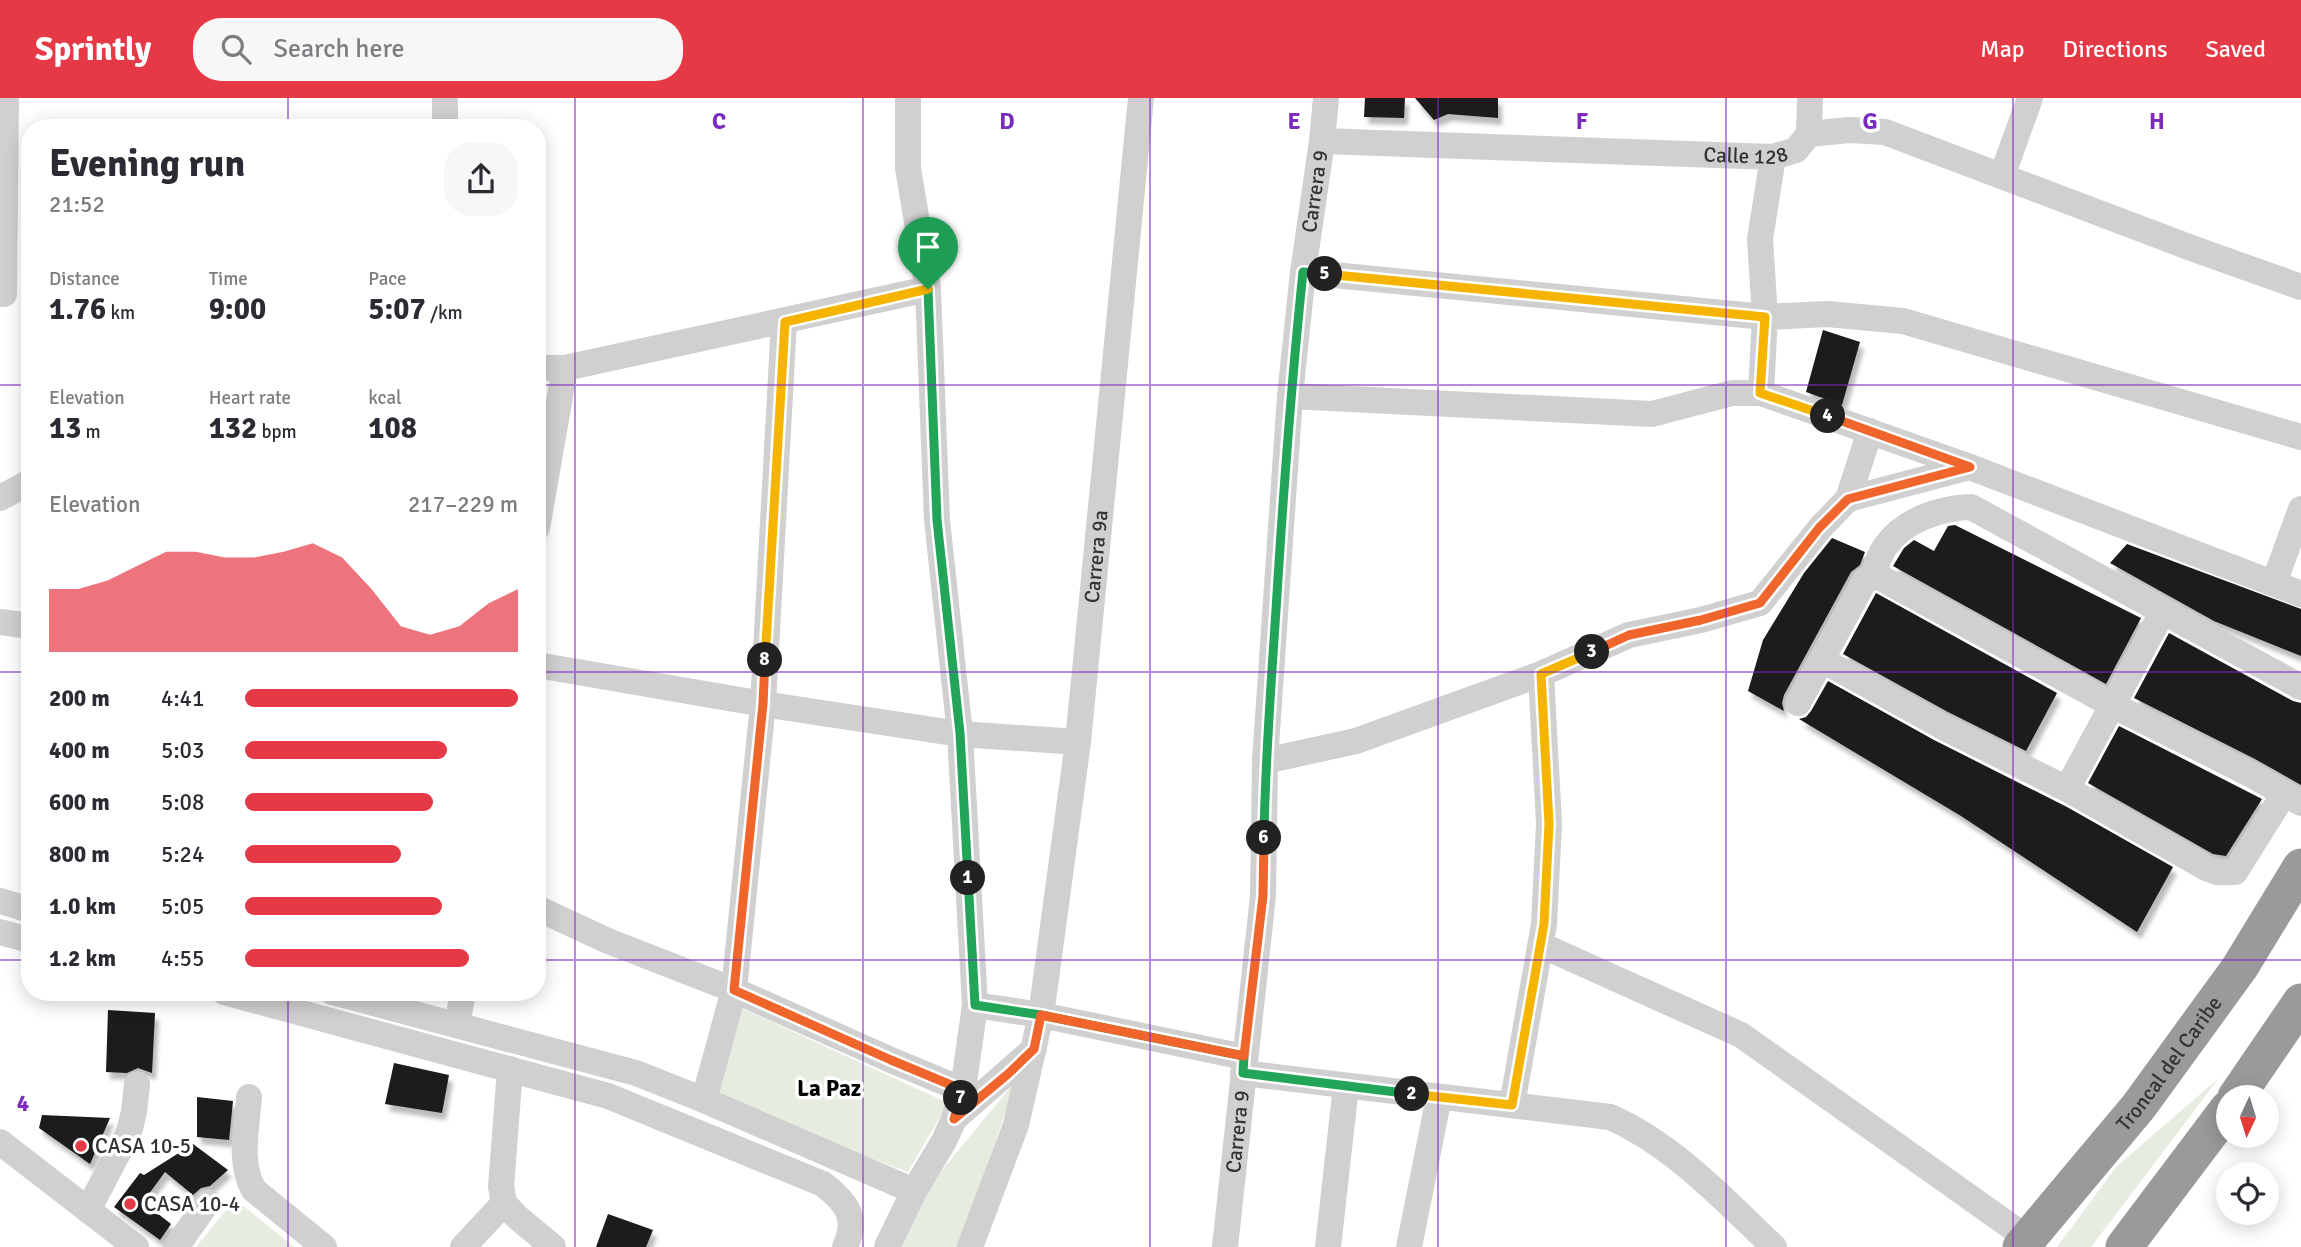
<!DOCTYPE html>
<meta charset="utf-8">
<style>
body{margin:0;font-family:Signika,sans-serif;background:#f7f7f7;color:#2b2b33;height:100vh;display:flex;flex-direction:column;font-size:26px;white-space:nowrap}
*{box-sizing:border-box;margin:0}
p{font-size:23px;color:#7c7c81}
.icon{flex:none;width:38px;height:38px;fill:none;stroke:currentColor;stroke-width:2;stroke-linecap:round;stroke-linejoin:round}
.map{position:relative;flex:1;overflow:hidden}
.side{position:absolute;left:21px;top:21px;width:525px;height:882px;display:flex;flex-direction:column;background:#fff;border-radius:28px;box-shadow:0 4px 18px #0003}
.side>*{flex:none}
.needle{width:46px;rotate:184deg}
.tools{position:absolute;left:2216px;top:987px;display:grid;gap:14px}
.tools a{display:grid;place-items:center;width:63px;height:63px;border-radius:50%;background:#fff;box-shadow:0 4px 18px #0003;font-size:35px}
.pin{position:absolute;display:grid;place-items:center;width:60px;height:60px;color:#fff;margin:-72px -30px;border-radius:50% 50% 50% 0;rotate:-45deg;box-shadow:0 0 7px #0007}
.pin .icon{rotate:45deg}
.km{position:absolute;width:35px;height:35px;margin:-18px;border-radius:50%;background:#222;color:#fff;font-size:19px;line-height:35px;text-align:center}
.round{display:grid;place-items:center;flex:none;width:74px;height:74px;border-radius:28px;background:#f7f7f7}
.head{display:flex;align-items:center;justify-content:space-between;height:119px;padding:0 28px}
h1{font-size:38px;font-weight:700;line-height:52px}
.figures{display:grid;grid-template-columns:repeat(3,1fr);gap:10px;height:119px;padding:7px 28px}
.figures div{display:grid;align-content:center}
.figures b{font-size:30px;font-weight:700}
.figures small{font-size:19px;font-weight:400}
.figures p{font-size:19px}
.chart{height:196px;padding:14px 28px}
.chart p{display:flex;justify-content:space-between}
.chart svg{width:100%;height:126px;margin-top:7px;fill:#e63946;opacity:.7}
ul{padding:0 28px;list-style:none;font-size:23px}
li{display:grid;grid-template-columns:112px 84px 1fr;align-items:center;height:52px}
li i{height:18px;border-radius:9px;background:#e63946}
header{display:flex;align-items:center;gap:42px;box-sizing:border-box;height:98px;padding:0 35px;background:#e63946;color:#fff}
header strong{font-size:33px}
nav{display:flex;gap:38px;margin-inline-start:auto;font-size:24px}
.search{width:490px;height:63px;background:#f7f7f7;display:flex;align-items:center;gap:18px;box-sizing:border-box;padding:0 24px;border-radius:28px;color:#7c7c81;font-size:26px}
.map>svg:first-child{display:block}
.green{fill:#e6ecdf}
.building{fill:#1a1a1a;filter:url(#shadow)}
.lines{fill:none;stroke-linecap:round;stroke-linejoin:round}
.minor{stroke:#d0d0d0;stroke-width:26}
.highway{stroke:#9a9a9a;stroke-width:37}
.split-1-casing{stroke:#fff;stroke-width:14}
.split-2-casing{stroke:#fff;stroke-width:14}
.split-3-casing{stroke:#fff;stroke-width:14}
.split-4-casing{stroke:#fff;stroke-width:14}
.split-5-casing{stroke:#fff;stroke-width:14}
.split-6-casing{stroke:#fff;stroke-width:14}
.split-7-casing{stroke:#fff;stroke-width:14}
.split-8-casing{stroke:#fff;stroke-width:14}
.split-9-casing{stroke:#fff;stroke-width:14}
.split-1{stroke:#22a559;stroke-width:9}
.split-2{stroke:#22a559;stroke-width:9}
.split-3{stroke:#f5b400;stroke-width:9}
.split-4{stroke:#f0652b;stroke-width:9}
.split-5{stroke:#f5b400;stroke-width:9}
.split-6{stroke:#22a559;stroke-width:9}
.split-7{stroke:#f0652b;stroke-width:9}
.split-8{stroke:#f0652b;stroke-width:9}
.split-9{stroke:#f5b400;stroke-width:9}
.grid{fill:none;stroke:#7b2cbf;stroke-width:2;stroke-opacity:0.55}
.poi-dot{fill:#e63946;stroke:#fff;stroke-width:2.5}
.labels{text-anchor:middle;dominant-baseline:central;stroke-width:7;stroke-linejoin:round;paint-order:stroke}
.street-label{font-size:21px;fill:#333;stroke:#fff}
.poi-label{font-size:21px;fill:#333;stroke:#fff;text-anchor:start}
.neighbourhood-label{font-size:23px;font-weight:bold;fill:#000;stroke:#fff}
.grid-label{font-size:23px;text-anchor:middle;font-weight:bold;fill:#7b2cbf;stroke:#fff;stroke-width:7;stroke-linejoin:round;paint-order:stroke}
</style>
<header>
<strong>Sprintly</strong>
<div class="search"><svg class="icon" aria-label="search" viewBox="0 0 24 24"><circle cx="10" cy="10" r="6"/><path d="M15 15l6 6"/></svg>Search here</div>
<nav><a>Map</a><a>Directions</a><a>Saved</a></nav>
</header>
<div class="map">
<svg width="2301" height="1149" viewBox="0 0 2301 1149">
<defs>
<filter id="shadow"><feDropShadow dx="4" dy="7" stdDeviation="2" flood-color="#0004"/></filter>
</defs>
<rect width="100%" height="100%" fill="#fff"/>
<path class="green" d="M 742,910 L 948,1005 L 908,1074 L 713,1001 Z
M 2219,980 L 2091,1149 L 2057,1149 L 2116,1069 Z
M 1017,981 L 959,1149 L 897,1149 L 920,1099 Z
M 235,1101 L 294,1149 L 196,1149 Z"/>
<path class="building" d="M 1365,0 L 1405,0 L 1404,20 L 1364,19 Z
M 1415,0 L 1498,0 L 1498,20 L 1448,16 L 1434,22 Z
M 1823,232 L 1860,244 L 1842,307 L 1806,294 Z
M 1955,427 L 2141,520 L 2106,586 L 1893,468 L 1904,450 L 1914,442 L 1934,453 L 1948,428 Z
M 1832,440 L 1865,454 L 1860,467 L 1851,474 L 1784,597 L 1782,605 L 1784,613 L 1748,593 L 1763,542 L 1804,475 Z
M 2127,446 L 2301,511 L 2301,558 L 2214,523 L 2110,465 Z
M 1876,495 L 2057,595 L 2026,653 L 1948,614 L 1843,556 Z
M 2169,535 L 2293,603 L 2301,605 L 2301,687 L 2255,661 L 2134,600 Z
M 1828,583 L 1934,642 L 2067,709 L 2173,769 L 2137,834 L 1961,718 L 1799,621 L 1806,619 L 1811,613 Z
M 2119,628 L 2262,701 L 2226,758 L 2213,756 L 2088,685 Z
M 108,912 L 155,915 L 152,975 L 138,970 L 127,975 L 106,974 Z
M 394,965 L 449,977 L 442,1015 L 385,1006 Z
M 197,999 L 233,1003 L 229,1042 L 197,1039 Z
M 42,1017 L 110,1020 L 90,1066 L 39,1030 Z
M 193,1046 L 228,1072 L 210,1088 L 201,1090 L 193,1097 L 165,1074 L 143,1104 L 171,1126 L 160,1142 L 114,1109 L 140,1075 L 144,1077 Z
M 608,1116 L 653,1132 L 646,1149 L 596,1149 Z"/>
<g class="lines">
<g class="minor">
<path d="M 445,30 L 445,0"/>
<path d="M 1809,36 L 1810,0"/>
<path id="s1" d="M 1322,43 L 1773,59 L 1796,52 L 1809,36 L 1849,32 L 1885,34 L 2194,151 L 2301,189"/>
<path d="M 2002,78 L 2030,0"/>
<path d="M 1303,174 L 1765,219 L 1827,216 L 1903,223 L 2301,339"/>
<path d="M 4,196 L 6,0"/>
<path d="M 537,270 L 565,270 L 928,191"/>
<path d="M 1761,295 L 1765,219 L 1760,141 L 1773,59"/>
<path d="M 1290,298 L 1652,316 L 1732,295 L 1761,295 L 1970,369 L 2301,496"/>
<path d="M 0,400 L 30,384"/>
<path d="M 1848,401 L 1870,333"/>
<path d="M 537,430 L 565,270"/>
<path d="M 1872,479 C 1876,469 1879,457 1885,449 C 1903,422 1940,410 1971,409 L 2301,589"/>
<path d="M 2274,485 L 2301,411"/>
<path d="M 0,524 L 30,528"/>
<path d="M 1822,562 L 1941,628 L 2067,691 L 2206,770 L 2217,774 L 2235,774 L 2284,696"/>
<path d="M 537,567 L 763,606 L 960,636 L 1078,644"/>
<path d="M 1798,605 L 1865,482 L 1872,479 L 1881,480 L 2112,607 L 2248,675 L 2301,705"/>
<path d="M 1265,663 L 1356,643 L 1541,576 L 1629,537 L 1701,522 L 1760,505 L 1820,430 L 1848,401 L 1970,369"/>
<path d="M 2067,691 L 2163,513"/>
<path d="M 0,803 L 30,812"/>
<path d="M 537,810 L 608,843 L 734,892 L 891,962 L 963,992"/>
<path d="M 0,834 L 30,842"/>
<path d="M 1541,847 L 1741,937 L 2027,1140"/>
<path d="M 224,894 L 608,998 L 823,1086 C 846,1104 859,1119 845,1149"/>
<path d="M 332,894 L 636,975 L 704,1002 L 914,1093"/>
<path d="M 975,907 L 1041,917 L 1244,959"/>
<path d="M 457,927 L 463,894"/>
<path d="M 510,971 L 501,1089 L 504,1105 L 517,1119 L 553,1149"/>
<path d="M 1243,975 L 1610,1019 C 1674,1047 1724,1102 1774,1149"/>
<path d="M 249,999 C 247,1029 238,1065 254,1092 L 324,1149"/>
<path d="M 704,1002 L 734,892 L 763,606 L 784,224"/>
<path d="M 1512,1007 L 1544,826 L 1549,726 L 1541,576"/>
<path d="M 954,1021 L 1034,951"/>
<path d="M 0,1044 L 136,1149"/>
<path d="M 88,1112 L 129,1034 L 134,1014 L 137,986"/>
<path d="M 176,1149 L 208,1104"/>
<path d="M 463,1149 L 504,1105"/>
<path d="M 887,1149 L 914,1093 L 944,1043 L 954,1021 L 963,992 L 975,907 L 960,636 L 937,422 L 928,191 L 908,70 L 908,0"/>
<path id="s2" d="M 970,1149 L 1016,1027 L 1041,917 L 1078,644 L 1141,0"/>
<path id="s3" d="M 1225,1149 L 1263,798 L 1265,663 L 1290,298 L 1303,174 L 1322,43 L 1326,0"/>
<path d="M 1328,1149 L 1346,988"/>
<path d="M 1409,1149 L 1439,999"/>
</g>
<g class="highway">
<path d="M 2236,999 L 2301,904"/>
<path id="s4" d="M 2021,1149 L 2139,1008 L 2240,869 L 2301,769"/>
<path d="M 2124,1149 L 2228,1011"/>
</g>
</g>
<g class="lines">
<defs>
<path id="split-1" d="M 928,191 L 937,422 L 960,635 L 968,780"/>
<path id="split-2" d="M 968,780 L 975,907 L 1041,917 L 1244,958 L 1243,975 L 1412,996"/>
<path id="split-3" d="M 1412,996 L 1512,1007 L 1544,826 L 1549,726 L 1541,576 L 1592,554"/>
<path id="split-4" d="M 1592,554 L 1629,537 L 1701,522 L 1760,505 L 1819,430 L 1848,401 L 1970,369 L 1828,318"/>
<path id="split-5" d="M 1325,176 L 1765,219 L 1760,295 L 1828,318"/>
<path id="split-6" d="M 1264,740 C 1265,664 1271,588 1276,512 C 1283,399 1291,287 1303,174 L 1325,176"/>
<path id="split-7" d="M 961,1000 L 954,1021 L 1008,976 L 1034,951 L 1041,917 L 1244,958 L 1263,798 L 1264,740"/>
<path id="split-8" d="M 765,562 L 763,606 L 734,892 L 891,962 L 963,992 L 961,1000"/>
<path id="split-9" d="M 765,562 L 785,224 L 928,191"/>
</defs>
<use href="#split-1" class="split-1-casing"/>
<use href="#split-2" class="split-2-casing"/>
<use href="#split-3" class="split-3-casing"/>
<use href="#split-4" class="split-4-casing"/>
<use href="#split-5" class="split-5-casing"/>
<use href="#split-6" class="split-6-casing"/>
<use href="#split-7" class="split-7-casing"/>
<use href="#split-8" class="split-8-casing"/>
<use href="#split-9" class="split-9-casing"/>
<use href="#split-1" class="split-1"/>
<use href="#split-2" class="split-2"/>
<use href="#split-3" class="split-3"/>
<use href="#split-4" class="split-4"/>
<use href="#split-5" class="split-5"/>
<use href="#split-6" class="split-6"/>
<use href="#split-7" class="split-7"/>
<use href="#split-8" class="split-8"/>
<use href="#split-9" class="split-9"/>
</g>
<path class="grid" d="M 288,0 L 288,30M 575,0 L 575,1149M 863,0 L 863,1149M 1150,0 L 1150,1149M 1438,0 L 1438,1149M 1726,0 L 1726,1149M 2013,0 L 2013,1149M 0,287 L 30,287M 537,287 L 2301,287M 0,574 L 30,574M 537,574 L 2301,574M 0,862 L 30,862M 537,862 L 2301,862M 288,894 L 288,1149"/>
<g class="poi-dot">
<circle cx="81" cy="1048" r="7"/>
<circle cx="130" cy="1106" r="7"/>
</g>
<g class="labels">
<g class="street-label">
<text stroke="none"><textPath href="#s1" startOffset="424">Calle 128</textPath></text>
<text stroke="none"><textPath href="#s3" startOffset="1060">Carrera 9</textPath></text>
<text stroke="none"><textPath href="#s2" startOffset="705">Carrera 9a</textPath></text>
<text stroke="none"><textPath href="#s4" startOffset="236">Troncal del Caribe</textPath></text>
<text stroke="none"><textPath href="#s3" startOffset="116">Carrera 9</textPath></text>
</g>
<g class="poi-label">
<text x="95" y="1048">CASA 10-5</text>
<text x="144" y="1106">CASA 10-4</text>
</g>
<g class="neighbourhood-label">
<text x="829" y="990">La Paz</text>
</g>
</g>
<g class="grid-label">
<text x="719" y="31">C</text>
<text x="1007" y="31">D</text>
<text x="1294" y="31">E</text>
<text x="1582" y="31">F</text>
<text x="1870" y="31">G</text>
<text x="2157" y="31">H</text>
<text x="23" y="1013">4</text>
</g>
</svg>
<div class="tools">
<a><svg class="needle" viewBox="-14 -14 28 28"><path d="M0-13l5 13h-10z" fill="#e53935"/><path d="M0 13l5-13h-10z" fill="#7c7c81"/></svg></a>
<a><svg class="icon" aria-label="locate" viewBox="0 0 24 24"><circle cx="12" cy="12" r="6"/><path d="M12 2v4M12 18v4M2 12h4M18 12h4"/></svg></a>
</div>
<div class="pin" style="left:928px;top:191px;background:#1e9e55"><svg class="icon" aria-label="arrive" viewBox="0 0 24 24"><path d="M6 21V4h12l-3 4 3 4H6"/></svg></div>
<b class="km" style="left:968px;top:780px">1</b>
<b class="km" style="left:1412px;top:996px">2</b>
<b class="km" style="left:1592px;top:554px">3</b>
<b class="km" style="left:1828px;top:318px">4</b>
<b class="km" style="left:1325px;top:176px">5</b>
<b class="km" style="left:1264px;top:740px">6</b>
<b class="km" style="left:961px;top:1000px">7</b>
<b class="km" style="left:765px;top:562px">8</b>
<section class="side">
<div class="head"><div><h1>Evening run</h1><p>21:52</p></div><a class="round"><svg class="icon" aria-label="share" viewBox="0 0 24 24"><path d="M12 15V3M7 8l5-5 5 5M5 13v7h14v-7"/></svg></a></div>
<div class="figures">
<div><p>Distance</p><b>1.76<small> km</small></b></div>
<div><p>Time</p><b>9:00</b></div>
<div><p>Pace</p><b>5:07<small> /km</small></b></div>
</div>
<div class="figures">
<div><p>Elevation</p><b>13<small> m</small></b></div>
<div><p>Heart rate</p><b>132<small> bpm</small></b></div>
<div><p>kcal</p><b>108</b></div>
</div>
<div class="chart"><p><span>Elevation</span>217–229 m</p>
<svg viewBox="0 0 160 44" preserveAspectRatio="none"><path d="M0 44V22L10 22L20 19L30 14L40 9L50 9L60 11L70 11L80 9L90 6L100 11L110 22L120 35L130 38L140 35L150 27L160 22V44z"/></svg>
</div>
<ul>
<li><b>200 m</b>4:41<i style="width:100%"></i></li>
<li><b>400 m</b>5:03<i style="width:74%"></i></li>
<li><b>600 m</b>5:08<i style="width:69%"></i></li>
<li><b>800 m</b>5:24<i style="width:57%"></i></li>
<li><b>1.0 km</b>5:05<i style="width:72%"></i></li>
<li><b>1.2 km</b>4:55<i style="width:82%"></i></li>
</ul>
</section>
</div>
